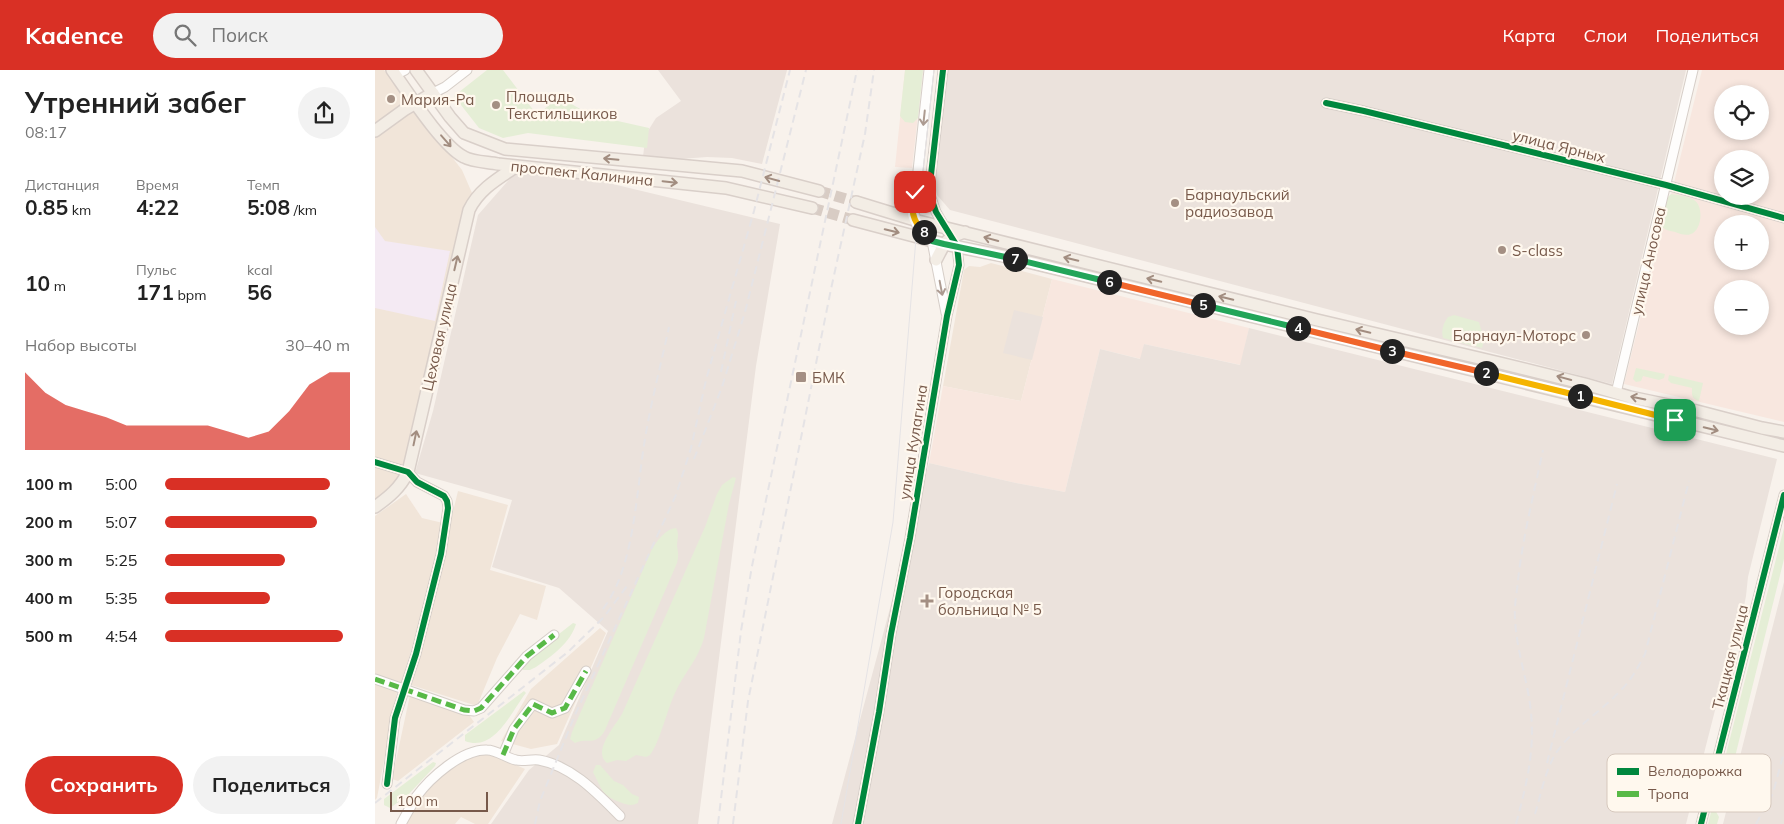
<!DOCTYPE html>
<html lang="ru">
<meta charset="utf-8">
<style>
body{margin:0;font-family:Mulish,sans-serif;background:#f2f2f2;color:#222;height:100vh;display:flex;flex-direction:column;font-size:19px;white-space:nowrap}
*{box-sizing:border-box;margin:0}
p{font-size:16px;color:#767676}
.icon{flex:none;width:28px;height:28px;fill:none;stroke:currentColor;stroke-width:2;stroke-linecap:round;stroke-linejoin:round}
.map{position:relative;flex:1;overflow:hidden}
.sheet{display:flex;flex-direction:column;background:#fff;width:375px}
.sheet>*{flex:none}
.buttons{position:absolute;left:1339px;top:15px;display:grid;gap:10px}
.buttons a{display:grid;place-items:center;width:55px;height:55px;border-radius:50%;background:#fff;box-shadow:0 2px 8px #0003;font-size:25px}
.scale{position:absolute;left:15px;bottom:12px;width:98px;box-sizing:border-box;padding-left:5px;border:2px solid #77594a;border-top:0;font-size:14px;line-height:18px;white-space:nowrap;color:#77594a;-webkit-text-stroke:4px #fff8ee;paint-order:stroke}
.pin{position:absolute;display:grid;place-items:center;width:42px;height:42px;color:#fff;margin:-21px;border-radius:10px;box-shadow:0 2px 8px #0006}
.km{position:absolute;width:25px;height:25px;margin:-12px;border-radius:50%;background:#222;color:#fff;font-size:14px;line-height:25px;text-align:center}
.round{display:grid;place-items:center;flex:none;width:52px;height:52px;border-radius:26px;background:#f2f2f2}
.headline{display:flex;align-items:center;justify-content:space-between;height:85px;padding:0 25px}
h1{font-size:28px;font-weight:700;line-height:38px}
.figures{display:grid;grid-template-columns:repeat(3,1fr);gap:8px;height:85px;padding:5px 25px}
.figures div{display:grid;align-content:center}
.figures b{font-size:21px;font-weight:700}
.figures small{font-size:14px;font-weight:400}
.figures p{font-size:14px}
.chart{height:140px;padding:10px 25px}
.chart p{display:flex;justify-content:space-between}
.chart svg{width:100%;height:90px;margin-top:5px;fill:#d93025;opacity:.7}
.cta{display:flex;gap:10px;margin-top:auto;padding:10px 25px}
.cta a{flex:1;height:58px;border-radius:30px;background:#d93025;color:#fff;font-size:20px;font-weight:700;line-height:58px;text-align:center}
.cta a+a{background:#f2f2f2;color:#222}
ul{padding:0 25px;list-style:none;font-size:16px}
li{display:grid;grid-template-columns:80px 60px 1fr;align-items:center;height:38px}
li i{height:12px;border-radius:6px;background:#d93025}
header{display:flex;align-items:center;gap:30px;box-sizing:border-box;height:70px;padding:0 25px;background:#d93025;color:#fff}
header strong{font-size:24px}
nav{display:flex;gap:28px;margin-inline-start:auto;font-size:18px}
.search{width:350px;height:45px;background:#f2f2f2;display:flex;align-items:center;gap:12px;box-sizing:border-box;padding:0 18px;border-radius:28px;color:#767676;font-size:19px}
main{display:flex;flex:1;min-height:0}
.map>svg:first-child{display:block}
.residential{fill:#f1e5d9}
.commercial{fill:#f8e7df;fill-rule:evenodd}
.industrial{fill:#ebe2dc}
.education{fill:#f4eaf3}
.green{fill:#e5eed6}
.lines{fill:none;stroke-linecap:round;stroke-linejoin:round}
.major-tunnel{stroke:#d8ccc4;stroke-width:11;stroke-dasharray:11 5.5;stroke-linecap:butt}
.minor-casing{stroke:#d6cec8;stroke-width:11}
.major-casing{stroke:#d9cfc9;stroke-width:14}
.minor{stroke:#fefdfc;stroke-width:9}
.major{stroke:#f3ede5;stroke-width:11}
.tram{stroke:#e5e3e5;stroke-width:1}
.rail{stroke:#e5e3e5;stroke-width:2;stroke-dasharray:8 5;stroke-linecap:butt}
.quiet{stroke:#58b947;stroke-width:5;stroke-dasharray:10 5;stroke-linecap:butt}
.cycleway-casing{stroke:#fff8ee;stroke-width:9}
.cycleway{stroke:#00873e;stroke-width:6}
.oneway{stroke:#ad9b91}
.oneway2{stroke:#a28d80}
.split-1-casing{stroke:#fff;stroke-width:10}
.split-2-casing{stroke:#fff;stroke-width:10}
.split-3-casing{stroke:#fff;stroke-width:10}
.split-4-casing{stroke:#fff;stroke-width:10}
.split-5-casing{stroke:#fff;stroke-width:10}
.split-6-casing{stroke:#fff;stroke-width:10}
.split-7-casing{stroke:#fff;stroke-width:10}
.split-8-casing{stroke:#fff;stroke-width:10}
.split-9-casing{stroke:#fff;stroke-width:10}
.split-1{stroke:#f5b400;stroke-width:6}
.split-2{stroke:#f5b400;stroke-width:6}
.split-3{stroke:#f0652b;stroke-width:6}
.split-4{stroke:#f0652b;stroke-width:6}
.split-5{stroke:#22a559;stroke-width:6}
.split-6{stroke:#f0652b;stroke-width:6}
.split-7{stroke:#22a559;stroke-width:6}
.split-8{stroke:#22a559;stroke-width:6}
.split-9{stroke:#f5b400;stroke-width:6}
.poi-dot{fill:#a48f83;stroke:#fff8ee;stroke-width:2}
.labels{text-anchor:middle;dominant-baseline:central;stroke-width:4.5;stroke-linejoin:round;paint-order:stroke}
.poi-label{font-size:15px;fill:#77594a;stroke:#fff8ee;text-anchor:start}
.street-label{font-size:15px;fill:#77594a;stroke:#fff8ee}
.key{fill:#fff8ee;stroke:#d6c8bd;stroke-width:1}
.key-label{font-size:14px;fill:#77594a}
</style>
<header>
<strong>Kadence</strong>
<div class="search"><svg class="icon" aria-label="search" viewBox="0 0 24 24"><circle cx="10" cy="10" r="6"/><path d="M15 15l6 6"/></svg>Поиск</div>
<nav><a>Карта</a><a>Слои</a><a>Поделиться</a></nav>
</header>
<main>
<section class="sheet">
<div class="headline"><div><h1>Утренний забег</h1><p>08:17</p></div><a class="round"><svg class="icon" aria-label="share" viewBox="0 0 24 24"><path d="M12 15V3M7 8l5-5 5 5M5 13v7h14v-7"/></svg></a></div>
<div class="figures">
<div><p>Дистанция</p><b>0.85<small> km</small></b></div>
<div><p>Время</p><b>4:22</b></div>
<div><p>Темп</p><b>5:08<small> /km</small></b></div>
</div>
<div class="figures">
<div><b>10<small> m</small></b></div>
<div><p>Пульс</p><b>171<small> bpm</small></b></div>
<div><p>kcal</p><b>56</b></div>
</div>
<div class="chart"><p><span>Набор высоты</span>30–40 m</p>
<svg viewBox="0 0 160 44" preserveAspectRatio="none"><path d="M0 44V6L10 16L20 22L30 25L40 28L50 32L60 32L70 32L80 32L90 32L100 35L110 38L120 35L130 25L140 12L150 6L160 6V44z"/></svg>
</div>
<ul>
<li><b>100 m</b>5:00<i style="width:89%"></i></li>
<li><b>200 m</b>5:07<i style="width:82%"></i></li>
<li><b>300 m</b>5:25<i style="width:65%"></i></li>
<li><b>400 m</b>5:35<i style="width:57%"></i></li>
<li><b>500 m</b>4:54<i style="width:96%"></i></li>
</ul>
<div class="cta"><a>Сохранить</a><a>Поделиться</a></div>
</section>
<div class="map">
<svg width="1409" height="754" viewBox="0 0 1409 754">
<rect width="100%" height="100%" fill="#f8f2ec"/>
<path class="residential" d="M 0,0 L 9,0 L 29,26 L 23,38 L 0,55 Z
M 34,42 L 42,42 L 87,100 L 97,123 L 90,139 L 36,371 L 24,411 L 0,430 L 0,67 Z
M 616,193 L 677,209 L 646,331 L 568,316 L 589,200 L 594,196 L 605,197 Z
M 83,421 L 133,435 L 115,500 L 171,516 L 162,550 L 145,544 L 122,588 L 102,636 L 36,615 Z
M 31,424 L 47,448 L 68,453 L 56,512 L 26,615 L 0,606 L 0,446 Z
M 225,558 L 231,563 L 182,674 L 156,679 L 126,671 L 156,619 Z
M 0,612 L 22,622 L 2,728 L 0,730 Z
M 35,625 L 94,645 L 99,652 L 23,711 L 17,709 Z
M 114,683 L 150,699 L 113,754 L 100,754 L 86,747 L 80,754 L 29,754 L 47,723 L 79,693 Z"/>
<path class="commercial" d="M 530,0 L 548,0 L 537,98 L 520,97 Z
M 1327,0 L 1409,0 L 1409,352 L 1249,314 ZM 1348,24 L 1385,24 L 1385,61 L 1348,61 ZM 1348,89 L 1385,89 L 1385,126 L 1348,126 ZM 1348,154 L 1385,154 L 1385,191 L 1348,191 ZM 1348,219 L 1385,219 L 1385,256 L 1348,256 Z
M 677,209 L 874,258 L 866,295 L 769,274 L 766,289 L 725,279 L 690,422 L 641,413 L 554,393 L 568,316 L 646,331 Z"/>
<path class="industrial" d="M 283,0 L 412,0 L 387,94 L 357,88 L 332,87 L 292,90 L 268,86 L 271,64 L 281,48 L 306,31 Z
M 570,0 L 1311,0 L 1237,314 L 575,140 L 562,125 L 560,117 Z
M 145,97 L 200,105 L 405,154 L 381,296 L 323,754 L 116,754 L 154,700 L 184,675 L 233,561 L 184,518 L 117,497 L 137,430 L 40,403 L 58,341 L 103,145 Z
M 639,240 L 668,247 L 657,290 L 628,283 Z
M 874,258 L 1402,389 L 1373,507 L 1371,526 L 1366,551 L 1349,605 L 1311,754 L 457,754 L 554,393 L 641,413 L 690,422 L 725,279 L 765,289 L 769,274 L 865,295 Z
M 1409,512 L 1409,754 L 1348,754 L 1394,571 Z"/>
<path class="education" d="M 0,157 L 10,171 L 75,181 L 60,251 L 0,238 Z"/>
<path class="green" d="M 112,0 L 128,0 L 162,45 L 184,27 L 216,45 L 274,58 L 272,78 L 153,63 L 128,68 L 104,58 L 79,26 Z
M 530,0 L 548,0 L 543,48 L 538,53 L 530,52 L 525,46 Z
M 1296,124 C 1302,125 1313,126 1319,130 C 1329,136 1327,160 1316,164 C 1311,166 1305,164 1300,162 C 1295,161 1290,160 1286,156 L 1292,128 Z
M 1079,245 L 1104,252 L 1109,270 L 1107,278 L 1068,268 C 1066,260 1068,254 1073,247 Z
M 1261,298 L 1290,304 L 1289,308 L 1284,310 L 1268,306 L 1266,311 L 1261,312 L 1258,309 Z
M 1294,305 L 1328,313 L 1324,331 C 1316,328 1317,325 1317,318 L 1296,313 L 1293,310 Z
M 358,407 L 361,408 L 354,434 L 329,568 C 323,590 309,603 300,623 C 292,640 285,672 275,685 L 271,687 L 261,685 L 251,691 L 242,690 L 232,693 C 217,682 240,656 247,644 L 330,457 L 342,424 L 347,415 Z
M 301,458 C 305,465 302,468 302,476 C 303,482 304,486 302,493 L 230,660 C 221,677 212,667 200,673 L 195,669 L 197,662 L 277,479 C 282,471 290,459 301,458 Z
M 1409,458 L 1409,489 L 1357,699 L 1346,736 L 1339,738 L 1344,747 L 1342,754 L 1333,754 Z
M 198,553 L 201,554 C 196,572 176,587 161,597 L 155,600 L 148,600 L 147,596 L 161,582 Z
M 149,621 L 151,623 C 137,640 120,683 90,671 L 90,665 Z
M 58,692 L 61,693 L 60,696 L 32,726 L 15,738 L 9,735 L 9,729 Z
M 221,695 L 225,695 L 239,711 L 248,715 L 257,724 L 264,727 L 263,733 C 257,736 253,735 247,733 C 226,725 228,721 218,702 Z"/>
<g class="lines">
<path class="major-tunnel" d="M 444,121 L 481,132
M 437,138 L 478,150"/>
<defs>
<path id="minor" d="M 554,0 L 542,110 L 537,132 L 542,156 L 557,171 L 571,243
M 568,0 L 554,122 L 561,142 L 572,161
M 20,5 L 30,0
M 58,23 L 70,17 L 92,0
M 951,33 L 989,41 L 1291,115 L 1409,148
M 1241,323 L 1318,0
M 0,392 L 33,402 L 42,412 L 69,426 L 72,431 L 73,438 L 66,484 L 41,584 L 20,648 L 12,714
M 0,609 L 89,640 L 99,641 L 106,638 L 152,586 L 179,565
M 128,685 L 139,659 L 158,634 L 177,643 L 190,638 L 211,601
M 26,754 C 31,745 36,736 41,727 C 55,708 87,679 112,680 C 122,680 131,688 141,690 C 148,692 156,689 164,690 C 197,696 222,723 245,746
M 483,754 L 504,642 L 516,564 L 535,468 L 572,246 L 584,195 L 582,176 L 579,172
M 1326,754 L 1409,425"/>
<path id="major" d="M 17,0 C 32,21 67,76 89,87 C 98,92 113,92 123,94 L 351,118 L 437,138
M 41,0 L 75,47 L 89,63 L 130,79 L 367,101 L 444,121
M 0,61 L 29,40 L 58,23
M 481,132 L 543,151 L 942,250 L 1125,293 L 1210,314 L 1255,327 L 1322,341 L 1387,358 L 1409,362
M 478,150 L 569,174 L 633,187 L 1409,376
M 561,190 C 570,173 570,168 590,162
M 0,437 C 14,427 25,418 33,402 L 94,140 C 104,119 124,108 142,96"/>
</defs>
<use href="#minor" class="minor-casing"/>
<use href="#major" class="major-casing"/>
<use href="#minor" class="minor"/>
<use href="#major" class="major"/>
<path class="tram" d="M 466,754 L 518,452 L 542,156 L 559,0"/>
<path class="rail" d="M 346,302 L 361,231
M 319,389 L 347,317 L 370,242 L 431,0
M 228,539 C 260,497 261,421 270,369 C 276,332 286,294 294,257
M 1172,693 L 1242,414
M 0,733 L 193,582 L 229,547 L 252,516
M 1160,744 C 1166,724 1170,701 1181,683 C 1199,657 1226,642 1247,619 C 1257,609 1263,597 1270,584 L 1314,411
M 160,754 L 165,731 L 200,645 L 301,425 L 316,378 L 331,310 L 379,141 L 415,0
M 343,754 L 366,561 L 377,496 L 482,0
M 358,754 L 373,631 L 456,219 L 490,64 L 499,0
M 1141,754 C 1152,713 1161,677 1155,634 C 1151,606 1141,577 1140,548 C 1139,536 1142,523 1143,510 C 1148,466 1159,423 1168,380
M 1381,754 L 1398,723 L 1409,682"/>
<path class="quiet" d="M 0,609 L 89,640 L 99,641 L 106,638 L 152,586 L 179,565
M 128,685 L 139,659 L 158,634 L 177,643 L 190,638 L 211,601"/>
<defs>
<path id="cycleway" d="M 951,33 L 989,41 L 1291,115 L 1409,148
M 0,392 L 33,402 L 42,412 L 69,426 L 72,431 L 73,438 L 66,484 L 41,584 L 20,648 L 12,714
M 483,754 L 504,642 L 516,564 L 535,468 L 572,246 L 584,195 L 582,176 L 561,142 L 554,122 L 568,0
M 1326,754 L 1409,425"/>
</defs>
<use href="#cycleway" class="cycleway-casing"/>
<use href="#cycleway" class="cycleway"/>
</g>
<defs><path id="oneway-shaft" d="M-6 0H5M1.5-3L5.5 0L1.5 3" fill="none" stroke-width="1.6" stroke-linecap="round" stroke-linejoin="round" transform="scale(1.25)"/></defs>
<g class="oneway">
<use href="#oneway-shaft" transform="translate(549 48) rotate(96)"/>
<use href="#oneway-shaft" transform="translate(566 218) rotate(79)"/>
</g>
<g class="oneway2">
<use href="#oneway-shaft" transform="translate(71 71) rotate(49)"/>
<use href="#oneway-shaft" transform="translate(236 89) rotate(-175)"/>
<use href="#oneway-shaft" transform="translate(397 109) rotate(-165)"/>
<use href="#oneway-shaft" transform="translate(295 112) rotate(6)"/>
<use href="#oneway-shaft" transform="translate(517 161) rotate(14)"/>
<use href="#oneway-shaft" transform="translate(616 169) rotate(-165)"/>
<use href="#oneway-shaft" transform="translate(696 189) rotate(-166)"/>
<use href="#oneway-shaft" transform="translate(81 193) rotate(-77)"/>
<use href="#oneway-shaft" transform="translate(779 210) rotate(-166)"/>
<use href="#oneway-shaft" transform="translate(851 228) rotate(-166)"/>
<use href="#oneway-shaft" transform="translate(988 261) rotate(-167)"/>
<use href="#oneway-shaft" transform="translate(1189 308) rotate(-165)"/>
<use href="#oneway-shaft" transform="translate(1263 328) rotate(-169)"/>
<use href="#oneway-shaft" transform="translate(1336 359) rotate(14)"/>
<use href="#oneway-shaft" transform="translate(40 368) rotate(-78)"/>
</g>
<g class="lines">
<defs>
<path id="split-1" d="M 1205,326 L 1300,350"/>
<path id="split-2" d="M 1111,303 L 1205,326"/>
<path id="split-3" d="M 1017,281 L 1111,303"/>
<path id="split-4" d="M 923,258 L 1017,281"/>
<path id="split-5" d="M 828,235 L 923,258"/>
<path id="split-6" d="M 734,212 L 828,235"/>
<path id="split-7" d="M 640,189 L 734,212"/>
<path id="split-8" d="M 549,162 L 557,171 L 569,174 L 640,189"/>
<path id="split-9" d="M 540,122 C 535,137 537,151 549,162"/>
</defs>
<use href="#split-1" class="split-1-casing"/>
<use href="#split-2" class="split-2-casing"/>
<use href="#split-3" class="split-3-casing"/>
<use href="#split-4" class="split-4-casing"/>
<use href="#split-5" class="split-5-casing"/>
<use href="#split-6" class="split-6-casing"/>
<use href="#split-7" class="split-7-casing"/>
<use href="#split-8" class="split-8-casing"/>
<use href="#split-9" class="split-9-casing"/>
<use href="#split-1" class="split-1"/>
<use href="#split-2" class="split-2"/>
<use href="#split-3" class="split-3"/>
<use href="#split-4" class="split-4"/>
<use href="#split-5" class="split-5"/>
<use href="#split-6" class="split-6"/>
<use href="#split-7" class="split-7"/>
<use href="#split-8" class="split-8"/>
<use href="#split-9" class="split-9"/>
</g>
<g class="poi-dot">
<circle cx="16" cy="29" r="5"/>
<circle cx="121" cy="35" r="5"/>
<circle cx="800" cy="133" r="5"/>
<circle cx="1127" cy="180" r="5"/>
<circle cx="1211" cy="265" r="5"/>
<rect x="420" y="301" width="12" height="12" rx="2.5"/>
<path d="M549.5 523.5h5v5h5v5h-5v5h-5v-5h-5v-5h5z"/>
</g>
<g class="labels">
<g class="poi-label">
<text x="131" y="26">Площадь<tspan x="131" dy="17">Текстильщиков</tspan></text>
<text x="26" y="29">Мария-Ра</text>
<text x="810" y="124">Барнаульский<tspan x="810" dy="17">радиозавод</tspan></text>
<text x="1137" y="180">S-class</text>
<text x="1201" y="265" text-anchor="end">Барнаул-Моторс</text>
<text x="437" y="307">БМК</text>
<text x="563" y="522">Городская<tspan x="563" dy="17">больница № 5</tspan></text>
</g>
<g class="street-label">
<text transform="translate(1184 76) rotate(14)">улица Ярных</text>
<text transform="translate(207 103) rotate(6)">проспект Калинина</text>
<text transform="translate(1273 191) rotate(-77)">улица Аносова</text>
<text transform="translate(64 267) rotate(-77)">Цеховая улица</text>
<text transform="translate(538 372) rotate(-81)">улица Кулагина</text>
<text transform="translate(1355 587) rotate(-76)">Ткацкая улица</text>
</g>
</g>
<rect x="1232" y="684" width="164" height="58" rx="8" class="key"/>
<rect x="1242" y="698" width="22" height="7" fill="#00873e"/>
<rect x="1242" y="721" width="22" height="6" fill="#58b947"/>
<g class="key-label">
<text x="1273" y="706">Велодорожка</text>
<text x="1273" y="729">Тропа</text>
</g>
</svg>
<div class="buttons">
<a><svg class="icon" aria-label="locate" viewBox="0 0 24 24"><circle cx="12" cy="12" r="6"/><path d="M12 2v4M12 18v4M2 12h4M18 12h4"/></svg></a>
<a><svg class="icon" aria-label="layers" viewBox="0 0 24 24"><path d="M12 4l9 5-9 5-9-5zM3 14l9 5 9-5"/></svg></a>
<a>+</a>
<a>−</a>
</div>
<div class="scale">100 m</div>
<div class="pin" style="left:1300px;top:350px;background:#1e9e55"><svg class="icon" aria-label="arrive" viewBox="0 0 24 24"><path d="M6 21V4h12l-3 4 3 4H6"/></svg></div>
<div class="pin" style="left:540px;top:122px;background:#d93025"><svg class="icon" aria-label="check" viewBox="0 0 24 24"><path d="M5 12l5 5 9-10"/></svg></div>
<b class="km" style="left:1205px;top:326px">1</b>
<b class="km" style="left:1111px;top:303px">2</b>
<b class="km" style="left:1017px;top:281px">3</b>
<b class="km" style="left:923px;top:258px">4</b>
<b class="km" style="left:828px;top:235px">5</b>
<b class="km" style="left:734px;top:212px">6</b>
<b class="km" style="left:640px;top:189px">7</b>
<b class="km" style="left:549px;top:162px">8</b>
</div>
</main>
